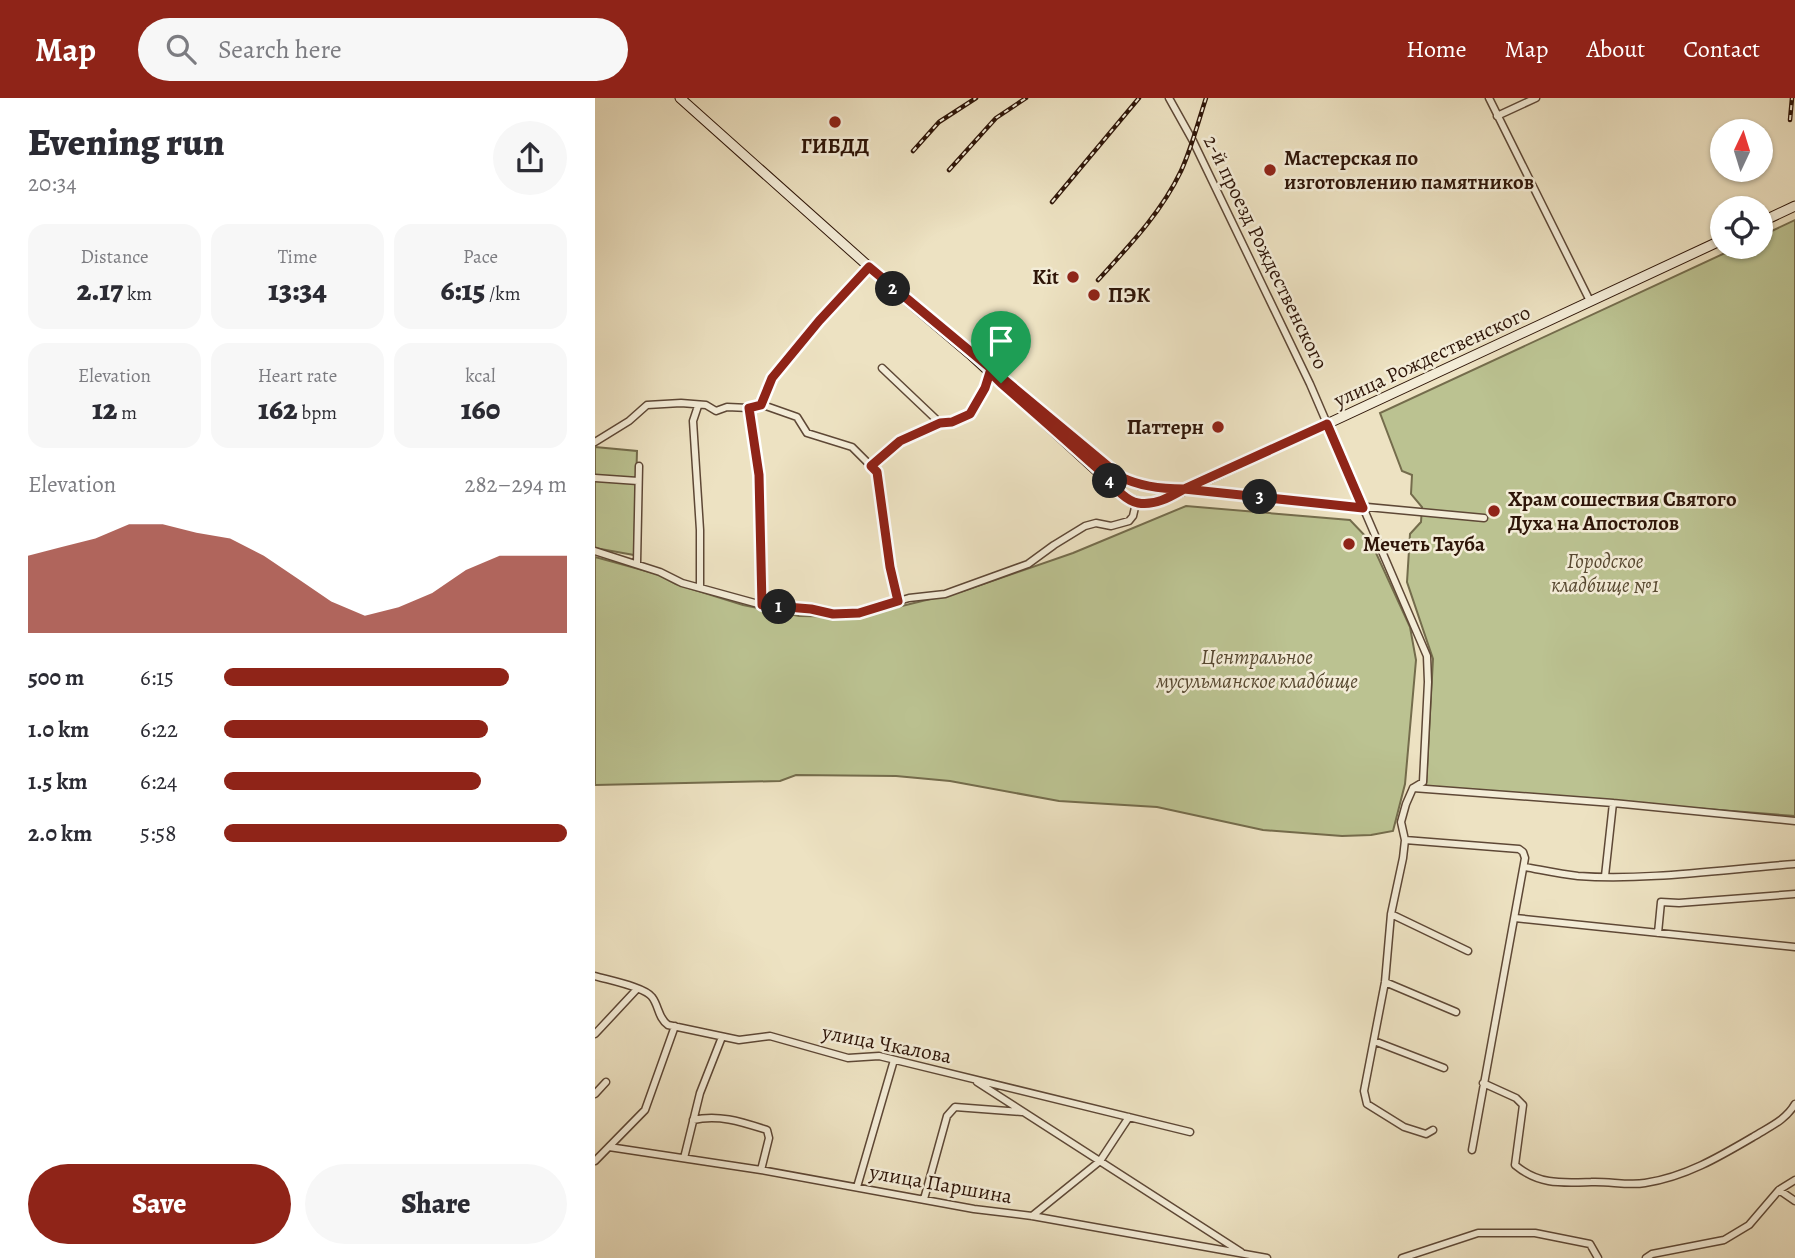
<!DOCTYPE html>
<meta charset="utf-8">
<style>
body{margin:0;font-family:Alegreya,serif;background:#f7f7f7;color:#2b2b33;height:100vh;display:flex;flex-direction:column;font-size:26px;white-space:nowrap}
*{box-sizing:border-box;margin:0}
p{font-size:23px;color:#7c7c81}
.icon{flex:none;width:38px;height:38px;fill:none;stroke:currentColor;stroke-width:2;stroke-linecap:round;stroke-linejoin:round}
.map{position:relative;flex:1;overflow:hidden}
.details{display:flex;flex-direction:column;background:#fff;width:595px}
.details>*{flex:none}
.needle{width:46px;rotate:4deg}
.tools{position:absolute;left:1115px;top:21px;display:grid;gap:14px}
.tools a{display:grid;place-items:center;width:63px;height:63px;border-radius:50%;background:#fff;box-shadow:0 2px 5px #0004;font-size:35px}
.pin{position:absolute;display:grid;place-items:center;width:60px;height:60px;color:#fff;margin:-72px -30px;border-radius:50% 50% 50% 0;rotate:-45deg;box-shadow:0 0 7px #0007}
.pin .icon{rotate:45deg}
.km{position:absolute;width:35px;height:35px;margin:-18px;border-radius:50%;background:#222;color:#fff;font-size:19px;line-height:35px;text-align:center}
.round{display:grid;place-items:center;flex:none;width:74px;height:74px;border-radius:37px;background:#f7f7f7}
.summary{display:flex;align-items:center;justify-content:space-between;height:119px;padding:0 28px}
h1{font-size:38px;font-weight:800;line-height:52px}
.metrics{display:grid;grid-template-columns:repeat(3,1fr);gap:10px;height:119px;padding:7px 28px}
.metrics div{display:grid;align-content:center;border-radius:18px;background:#f7f7f7;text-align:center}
.metrics b{font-size:30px;font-weight:800}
.metrics small{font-size:19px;font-weight:400}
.metrics p{font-size:19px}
.chart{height:196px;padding:14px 28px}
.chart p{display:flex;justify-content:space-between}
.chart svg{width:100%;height:126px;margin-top:7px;fill:#8f2418;opacity:.7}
.action{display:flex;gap:14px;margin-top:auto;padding:14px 28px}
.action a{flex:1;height:80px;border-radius:42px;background:#8f2418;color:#fff;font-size:28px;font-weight:800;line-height:80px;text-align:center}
.action a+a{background:#f7f7f7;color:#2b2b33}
ul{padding:0 28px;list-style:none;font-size:23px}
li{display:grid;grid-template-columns:112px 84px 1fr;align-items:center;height:52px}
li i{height:18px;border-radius:9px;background:#8f2418}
header{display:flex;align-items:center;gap:42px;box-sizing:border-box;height:98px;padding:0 35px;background:#8f2418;color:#fff}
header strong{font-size:33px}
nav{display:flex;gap:38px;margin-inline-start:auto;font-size:24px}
.search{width:490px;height:63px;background:#f7f7f7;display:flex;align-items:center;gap:18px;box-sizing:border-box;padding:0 24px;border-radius:38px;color:#7c7c81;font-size:26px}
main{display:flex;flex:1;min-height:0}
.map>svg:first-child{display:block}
.green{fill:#bbc291;stroke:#746c4c;stroke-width:2}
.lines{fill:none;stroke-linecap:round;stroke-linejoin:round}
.minor-casing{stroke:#5e4836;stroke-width:9}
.secondary-casing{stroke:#2e1508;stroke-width:11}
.minor{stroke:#f3ecd7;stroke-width:6}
.secondary{stroke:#f3ecd7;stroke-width:9}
.rail-casing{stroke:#2e1508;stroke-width:4.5}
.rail{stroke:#f3ecd7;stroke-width:2;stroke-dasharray:5;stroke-linecap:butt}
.route-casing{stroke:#fff;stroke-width:14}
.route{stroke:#8f2418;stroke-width:9}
.poi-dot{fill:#8f2418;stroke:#f3ecd7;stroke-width:2.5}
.labels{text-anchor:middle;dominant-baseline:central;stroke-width:5;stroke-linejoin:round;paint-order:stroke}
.poi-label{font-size:21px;font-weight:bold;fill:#2e1508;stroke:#f3ecd7;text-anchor:start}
.street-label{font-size:21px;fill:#2e1508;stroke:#f3ecd7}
.park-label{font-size:21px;font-style:italic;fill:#584931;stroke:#f3ecd7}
</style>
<header>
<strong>Map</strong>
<div class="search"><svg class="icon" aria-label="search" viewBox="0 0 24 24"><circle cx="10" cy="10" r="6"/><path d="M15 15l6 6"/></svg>Search here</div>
<nav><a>Home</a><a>Map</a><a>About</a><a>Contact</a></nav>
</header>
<main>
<section class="details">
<div class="summary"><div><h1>Evening run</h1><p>20:34</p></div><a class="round"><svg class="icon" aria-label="share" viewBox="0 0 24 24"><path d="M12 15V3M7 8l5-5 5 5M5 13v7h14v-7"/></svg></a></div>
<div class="metrics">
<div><p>Distance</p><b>2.17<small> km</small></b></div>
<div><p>Time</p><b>13:34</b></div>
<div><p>Pace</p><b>6:15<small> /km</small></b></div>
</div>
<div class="metrics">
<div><p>Elevation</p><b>12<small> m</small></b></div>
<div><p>Heart rate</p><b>162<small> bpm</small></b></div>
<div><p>kcal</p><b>160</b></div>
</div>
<div class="chart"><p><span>Elevation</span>282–294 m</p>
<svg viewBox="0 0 160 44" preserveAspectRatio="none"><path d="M0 44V17L10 14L20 11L30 6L40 6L50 9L60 11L70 17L80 25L90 33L100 38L110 35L120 30L130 22L140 17L150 17L160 17V44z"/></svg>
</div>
<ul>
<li><b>500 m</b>6:15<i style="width:83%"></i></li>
<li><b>1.0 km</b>6:22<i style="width:77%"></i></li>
<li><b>1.5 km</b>6:24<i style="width:75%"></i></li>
<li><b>2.0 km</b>5:58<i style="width:100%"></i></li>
</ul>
<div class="action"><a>Save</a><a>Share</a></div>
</section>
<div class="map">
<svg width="1200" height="1160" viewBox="0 0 1200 1160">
<rect width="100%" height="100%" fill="#ede2c2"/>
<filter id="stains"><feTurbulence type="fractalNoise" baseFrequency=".00286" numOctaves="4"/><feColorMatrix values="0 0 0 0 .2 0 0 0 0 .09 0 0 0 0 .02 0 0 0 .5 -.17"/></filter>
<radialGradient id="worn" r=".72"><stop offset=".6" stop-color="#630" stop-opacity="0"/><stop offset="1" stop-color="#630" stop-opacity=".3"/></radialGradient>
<path class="green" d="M 1200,122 L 1200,718 L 831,689 L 838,561 L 812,484 L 815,436 L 826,424 L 827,409 L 816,396 L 817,377 L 807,373 L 785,315 L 1143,149 L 1166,149 L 1166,138 Z
M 0,349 L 42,353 L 39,457 L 0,450 Z
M 591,408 L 755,422 L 776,444 L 815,529 L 821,562 L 810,686 L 798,733 L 776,737 L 747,738 L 668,732 L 562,709 L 464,703 L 355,683 L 301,678 L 201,677 L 185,683 L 0,687 L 0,459 L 62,476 L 81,486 L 148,507 L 204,518 L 262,519 L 368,493 L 478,455 Z"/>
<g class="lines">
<defs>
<path id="minor" d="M 574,0 L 598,43 L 715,286 L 832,558 L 833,584 L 828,684 L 818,690 L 811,706 L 806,724 L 810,742 L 808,760 L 796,816 L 790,884 L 769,993 L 772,1006 L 809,1029 L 831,1036 L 838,1032
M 894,0 L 995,203
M 902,18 L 941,0
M 287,270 L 345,325
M 103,308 L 98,323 L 105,432 L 105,488
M 166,308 L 177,280 L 224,223 L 274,169
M 154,310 L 164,377 L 167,507
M 0,344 L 34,323 L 52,307 L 86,305 L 111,307 L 121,313 L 132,309 L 154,310 L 168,307 L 202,319 L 212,335 L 257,349 L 282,374 L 295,469 L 303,503
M 276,368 L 305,343 L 345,325 L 357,324 L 375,316 L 390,290 L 395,274
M 0,380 L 43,383
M 591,392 L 889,420
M 0,453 L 65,474 L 87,485 L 167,507 L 216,511 L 238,516 L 264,515 L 314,500 L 350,496 L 433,466 L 459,447 L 490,428 L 501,425 L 516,428 L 534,423 L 538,418 L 541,405
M 42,465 L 44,368
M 818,690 L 1018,705 L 1200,723
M 810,742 L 924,751 L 928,754 L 930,760 L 877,1052
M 930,769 C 947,772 965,776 983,778 C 1052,783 1131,771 1200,766
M 1010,778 L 1018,705
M 796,816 L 873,853
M 920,820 L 1200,849
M 1063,835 L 1066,804 L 1084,805 L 1200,796
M 0,878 C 13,882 50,889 57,899 C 64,908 63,920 73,927 L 144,942 L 175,938 L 253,960 L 284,958 L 595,1034
M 790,884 L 861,914
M 0,936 L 42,891
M 779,943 L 849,970
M 382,984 L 646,1154
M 888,985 L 921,1000 L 928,1007 L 920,1067 C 944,1087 966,1085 996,1084 C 1014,1083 1033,1088 1050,1085 C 1090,1079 1124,1059 1158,1039 C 1174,1029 1191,1022 1200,1006
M 0,996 L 11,984
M 98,1022 C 124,1016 147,1024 172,1032 L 174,1040 L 166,1072
M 14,1049 L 166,1072 L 379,1111 L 437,1118 L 672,1160
M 89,1060 L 105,995 L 127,939
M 0,1063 L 50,1012 L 80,928
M 262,1089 L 299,962
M 1184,1092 L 1200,1103
M 329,1101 L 352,1018 L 360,1009 L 427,1014
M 437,1118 L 505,1063 L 534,1019
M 807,1160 L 883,1135 L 940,1135 L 995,1146 L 1003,1160
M 1051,1160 L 1057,1156 L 1129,1142 L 1154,1127 L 1184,1092 L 1200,1082"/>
<path id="secondary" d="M 85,0 L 300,192 L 375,256 L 529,398 C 544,407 554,406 571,401 L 1127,142
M 1166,124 L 1200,108
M 450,316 L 526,379 L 544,387 L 586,391"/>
</defs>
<use href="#minor" class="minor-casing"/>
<use href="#secondary" class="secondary-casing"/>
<use href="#minor" class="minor"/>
<use href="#secondary" class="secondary"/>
<defs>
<path id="rail" d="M 1195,22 L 1197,0
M 318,53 L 344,24 L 381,0
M 354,72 L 401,20 L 431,0
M 457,104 L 544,0
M 503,182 C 534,148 566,115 586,73 C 597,49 603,24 611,0"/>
</defs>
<use href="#rail" class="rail-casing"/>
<use href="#rail" class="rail"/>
</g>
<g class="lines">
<defs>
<path id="route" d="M 406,285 L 395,274 L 390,290 L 375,316 L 357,324 L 345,325 L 305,343 L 276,368 L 282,374 L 295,469 L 303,503 L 264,515 L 238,516 L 216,511 L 167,507 L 164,377 L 154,310 L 166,307 L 177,280 L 224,223 L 274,169 L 526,379 C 546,389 567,391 589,391 L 768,410 L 732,326 L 589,391 C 575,399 560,408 543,405 C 527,402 514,381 503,371 C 471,342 438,313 406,285"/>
</defs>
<use href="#route" class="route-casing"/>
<use href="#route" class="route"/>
</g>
<g class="poi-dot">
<circle cx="240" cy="24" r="7"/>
<circle cx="675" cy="72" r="7"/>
<circle cx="478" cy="179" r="7"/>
<circle cx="499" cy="197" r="7"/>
<circle cx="623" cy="329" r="7"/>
<circle cx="899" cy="413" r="7"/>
<circle cx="754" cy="446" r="7"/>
</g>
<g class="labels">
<g class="poi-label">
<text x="240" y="48" text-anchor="middle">ГИБДД</text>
<text x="689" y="60">Мастерская по<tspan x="689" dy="24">изготовлению памятников</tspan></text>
<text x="464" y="179" text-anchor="end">Kit</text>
<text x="513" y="197">ПЭК</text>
<text x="609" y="329" text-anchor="end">Паттерн</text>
<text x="913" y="401">Храм сошествия Святого<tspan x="913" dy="24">Духа на Апостолов</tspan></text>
<text x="768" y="446">Мечеть Тауба</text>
</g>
<g class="street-label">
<text transform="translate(671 154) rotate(64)">2-й проезд Рождественского</text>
<text transform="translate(837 258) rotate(-25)">улица Рождественского</text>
<text transform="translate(292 946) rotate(11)">улица Чкалова</text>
<text transform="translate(346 1086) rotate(10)">улица Паршина</text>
</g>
<g class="park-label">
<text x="1010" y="463">Городское<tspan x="1010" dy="24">кладбище №1</tspan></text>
<text x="662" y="559">Центральное<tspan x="662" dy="24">мусульманское кладбище</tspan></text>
</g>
</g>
<rect width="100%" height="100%" filter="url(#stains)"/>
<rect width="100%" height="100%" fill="url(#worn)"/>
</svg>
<div class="tools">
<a><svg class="needle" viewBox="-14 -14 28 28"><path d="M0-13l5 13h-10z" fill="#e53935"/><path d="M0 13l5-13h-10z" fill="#7c7c81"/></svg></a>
<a><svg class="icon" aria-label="locate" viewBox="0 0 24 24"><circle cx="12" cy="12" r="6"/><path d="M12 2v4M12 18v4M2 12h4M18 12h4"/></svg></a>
</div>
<div class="pin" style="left:406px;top:285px;background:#1e9e55"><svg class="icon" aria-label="arrive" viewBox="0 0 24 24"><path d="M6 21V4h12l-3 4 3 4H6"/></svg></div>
<b class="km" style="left:184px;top:509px">1</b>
<b class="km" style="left:298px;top:191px">2</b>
<b class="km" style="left:665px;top:399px">3</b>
<b class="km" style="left:515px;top:383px">4</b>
</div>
</main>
